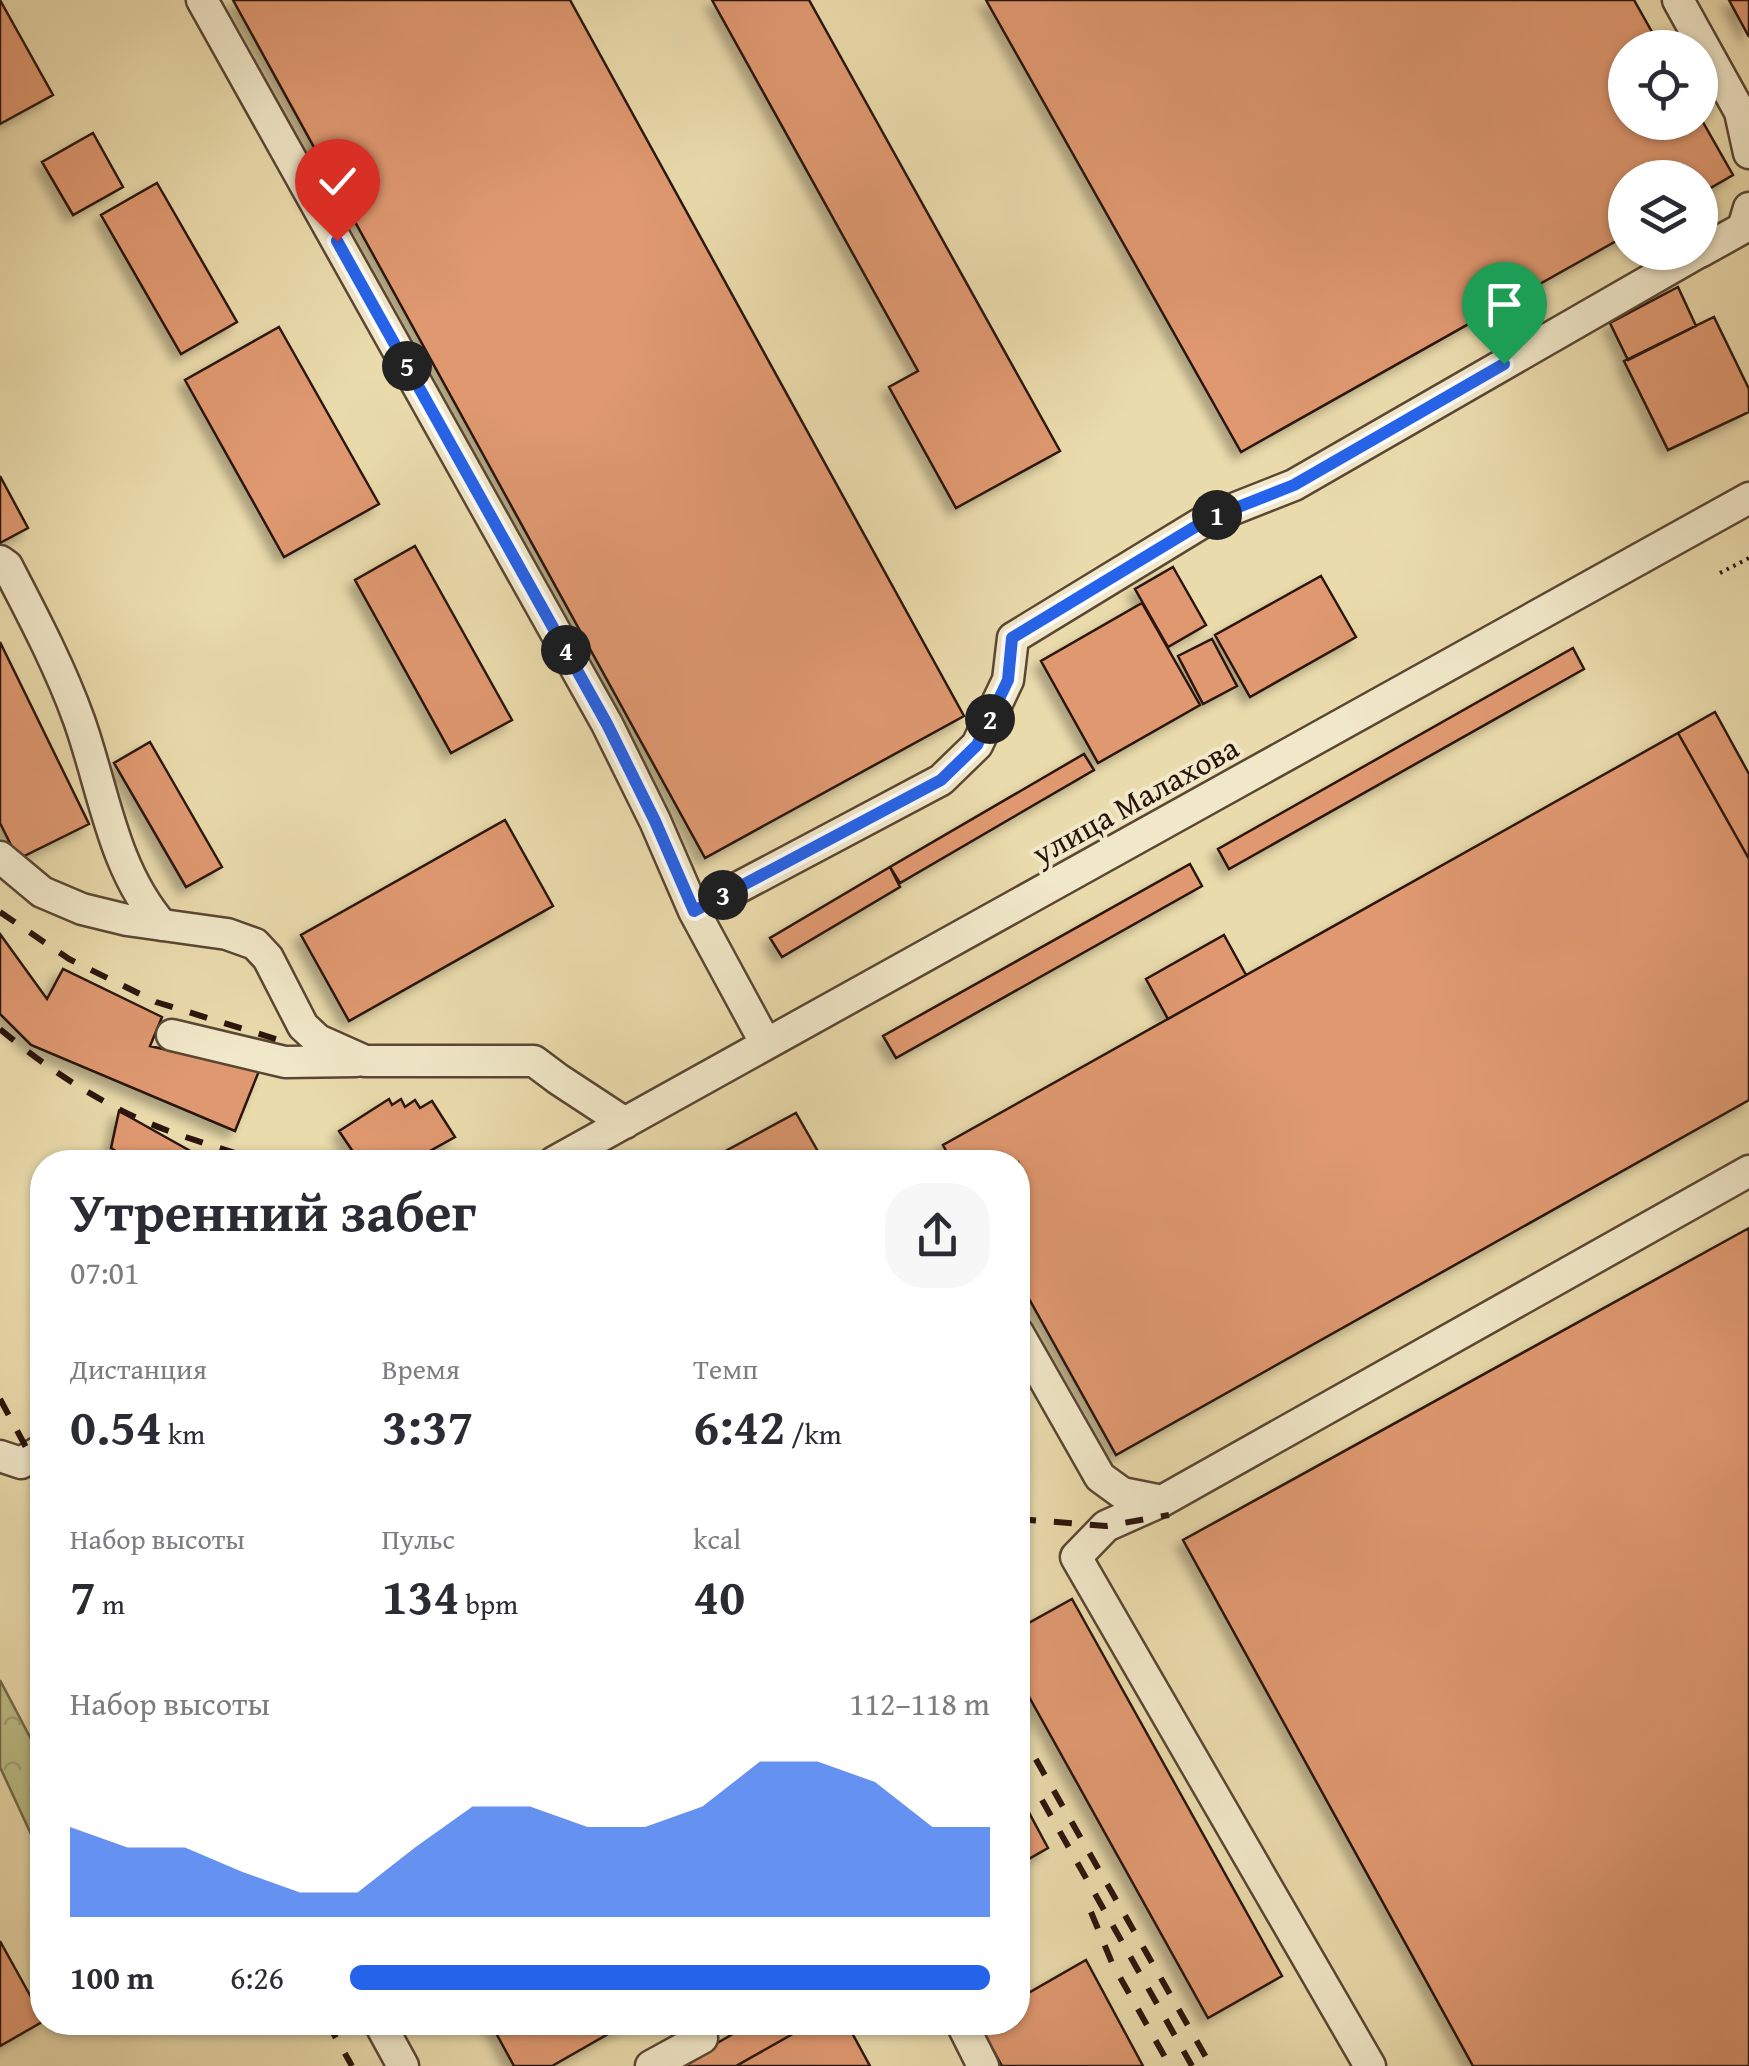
<!DOCTYPE html>
<html lang="ru">
<meta charset="utf-8">
<style>
body{margin:0;font-family:"Gentium Book Plus",serif;background:#f7f7f7;color:#2b2b33;height:100vh;display:flex;flex-direction:column;font-size:38px;white-space:nowrap}
*{box-sizing:border-box;margin:0}
p{font-size:32px;color:#7c7c81}
.icon{flex:none;width:55px;height:55px;fill:none;stroke:currentColor;stroke-width:2;stroke-linecap:round;stroke-linejoin:round}
.map{position:relative;flex:1;overflow:hidden}
.side{position:absolute;left:30px;top:1150px;width:1000px;height:885px;display:flex;flex-direction:column;background:#fff;border-radius:40px;box-shadow:0 2px 8px #0004}
.side>*{flex:none}
.tools{position:absolute;left:1608px;top:30px;display:grid;gap:20px}
.tools a{display:grid;place-items:center;width:110px;height:110px;border-radius:50%;background:#fff;box-shadow:0 2px 8px #0004;font-size:50px}
.pin{position:absolute;display:grid;place-items:center;width:85px;height:85px;color:#fff;margin:-102px -42px;border-radius:50% 50% 50% 0;rotate:-45deg;box-shadow:0 0 10px #0007}
.pin .icon{rotate:45deg}
.km{position:absolute;width:50px;height:50px;margin:-25px;border-radius:50%;background:#222;color:#fff;font-size:28px;line-height:50px;text-align:center}
.round{display:grid;place-items:center;flex:none;width:105px;height:105px;border-radius:40px;background:#f7f7f7}
.summary{display:flex;align-items:center;justify-content:space-between;height:170px;padding:0 40px}
h1{font-size:55px;font-weight:600;line-height:75px}
.metrics{display:grid;grid-template-columns:repeat(3,1fr);gap:15px;height:170px;padding:10px 40px}
.metrics div{display:grid;align-content:center}
.metrics b{font-size:50px;font-weight:600}
.metrics small{font-size:28px;font-weight:400}
.metrics p{font-size:28px}
.chart{height:280px;padding:20px 40px}
.chart p{display:flex;justify-content:space-between}
.chart svg{width:100%;height:180px;margin-top:10px;fill:#2563eb;opacity:.7}
ul{padding:0 40px;list-style:none;font-size:32px}
li{display:grid;grid-template-columns:160px 120px 1fr;align-items:center;height:75px}
li i{height:25px;border-radius:12px;background:#2563eb}
.map>svg:first-child{display:block}
.forest{fill:url(#forest-crowns);stroke:#736949;stroke-width:2.5}
.building{fill:#df9870;stroke:#2a140c;stroke-width:2.5;filter:url(#shadow)}
.lines{fill:none;stroke-linecap:round;stroke-linejoin:round}
.minor-casing{stroke:#5a4634;stroke-width:35}
.path{stroke:#2a140c;stroke-width:4;stroke-dasharray:2.5 5;stroke-linecap:butt}
.minor{stroke:#f1e8c9;stroke-width:30}
.rail{stroke:#2a140c;stroke-width:6;stroke-dasharray:18 18;stroke-linecap:butt}
.route-casing{stroke:#fff;stroke-width:20}
.route{stroke:#2563eb;stroke-width:12}
.labels{text-anchor:middle;dominant-baseline:central;stroke-width:8;stroke-linejoin:round;paint-order:stroke}
.street-label{font-size:32px;fill:#2a140c;stroke:#f1e8c9}
</style>
<div class="map">
<svg width="1749" height="2066" viewBox="0 0 1749 2066">
<defs>
<pattern id="forest-crowns" width="20" height="18" patternUnits="userSpaceOnUse" patternTransform="scale(2.5)"><rect width="20" height="18" fill="#bcbe86"/><path d="M2 6a3 3 0 1 1 6 0M12 15a3 3 0 1 1 6 0" fill="none" stroke="#a2a272"/></pattern>
<filter id="shadow"><feDropShadow dx="-7" dy="7" stdDeviation="5" flood-color="#0004"/></filter>
</defs>
<rect width="100%" height="100%" fill="#eadbac"/>
<filter id="stains"><feTurbulence type="fractalNoise" baseFrequency=".002" numOctaves="4"/><feColorMatrix values="0 0 0 0 .2 0 0 0 0 .09 0 0 0 0 .02 0 0 0 .5 -.17"/></filter>
<radialGradient id="worn" r=".72"><stop offset=".6" stop-color="#630" stop-opacity="0"/><stop offset="1" stop-color="#630" stop-opacity=".3"/></radialGradient>
<path class="forest" d="M 0,1680 L 42,1760 L 42,1858 L 0,1767 Z"/>
<path class="building" d="M 0,0 L 53,95 L 0,124 Z
M 233,0 L 570,0 L 964,716 L 705,858 Z
M 712,0 L 809,0 L 1060,451 L 956,508 L 889,387 L 918,371 Z
M 986,0 L 1634,0 L 1661,48 L 1625,48 L 1625,122 L 1700,122 L 1700,117 L 1733,175 L 1700,194 L 1700,178 L 1625,178 L 1625,236 L 1241,452 Z
M 1729,0 L 1749,0 L 1749,37 Z
M 93,133 L 123,187 L 73,215 L 42,162 Z
M 157,183 L 237,322 L 181,354 L 101,215 Z
M 1678,287 L 1696,326 L 1628,360 L 1610,323 Z
M 1714,317 L 1749,389 L 1749,412 L 1668,450 L 1624,361 Z
M 279,327 L 379,504 L 284,557 L 185,380 Z
M 0,476 L 28,528 L 0,543 Z
M 415,546 L 512,720 L 451,753 L 355,580 Z
M 1173,567 L 1206,625 L 1168,647 L 1135,589 Z
M 1321,576 L 1356,637 L 1250,697 L 1215,635 Z
M 1142,603 L 1200,705 L 1098,763 L 1041,661 Z
M 1212,639 L 1237,686 L 1203,704 L 1178,656 Z
M 0,642 L 89,824 L 18,859 L 0,823 Z
M 1573,648 L 1584,669 L 1229,869 L 1218,849 Z
M 1715,712 L 1749,774 L 1749,859 L 1678,733 Z
M 1678,733 L 1749,859 L 1749,1100 L 1116,1455 L 1018,1279 L 1018,1162 L 952,1162 L 943,1145 Z
M 150,742 L 222,867 L 186,887 L 114,763 Z
M 1084,754 L 1094,770 L 900,883 L 890,867 Z
M 505,820 L 553,906 L 349,1021 L 301,935 Z
M 1190,864 L 1202,886 L 896,1058 L 883,1036 Z
M 890,867 L 900,887 L 782,957 L 770,938 Z
M 0,934 L 47,999 L 63,969 L 162,1017 L 150,1046 L 259,1071 L 235,1131 L 31,1045 L 0,1014 Z
M 1224,935 L 1246,975 L 1168,1019 L 1146,979 Z
M 389,1099 L 392,1105 L 401,1099 L 405,1107 L 415,1100 L 420,1108 L 432,1101 L 455,1137 L 410,1162 L 360,1162 L 339,1131 Z
M 119,1111 L 210,1162 L 133,1162 L 111,1148 Z
M 796,1113 L 824,1162 L 705,1162 Z
M 1749,1228 L 1749,2066 L 1473,2066 L 1183,1540 Z
M 1072,1599 L 1282,1976 L 1208,2018 L 1018,1677 L 1018,1629 Z
M 1018,1792 L 1048,1848 L 1018,1865 Z
M 0,1941 L 42,2017 L 42,2022 L 0,2046 Z
M 1086,1960 L 1143,2066 L 1002,2066 L 978,2022 L 1018,2022 L 1018,1999 Z
M 490,2022 L 629,2022 L 552,2066 L 514,2066 Z
M 754,2022 L 814,2022 L 736,2066 L 677,2066 Z
M 814,2022 L 846,2022 L 870,2066 L 736,2066 Z"/>
<g class="lines">
<defs>
<path id="minor" d="M 202,0 L 607,724 L 655,821 L 694,911
M 1678,0 L 1740,112 L 1749,153
M 1700,252 L 1743,228 L 1749,208
M 0,561 L 7,566 C 33,616 60,667 79,720 C 104,790 112,867 162,925
M 0,857 L 42,892 L 82,909 L 127,920 L 227,934 L 255,944 L 268,958 L 303,1026 L 318,1040 L 365,1061 L 534,1061 L 558,1079 L 625,1123
M 172,1035 L 285,1062 L 356,1061
M 766,1044 L 694,911 L 941,780 L 977,745 L 1008,680 L 1013,638 L 1208,519 L 1294,485 L 1699,252
M 554,1162 L 1749,498
M 1018,1333 L 1100,1477 L 1122,1493 L 1162,1501
M 0,1456 L 21,1463 L 42,1450
M 379,2022 L 403,2066
M 961,2022 L 983,2066
M 651,2066 L 702,2038
M 1370,2066 L 1076,1557 L 1106,1526 L 1162,1501 L 1749,1171"/>
</defs>
<use href="#minor" class="minor-casing"/>
<path class="path" d="M 1720,573 L 1749,558"/>
<use href="#minor" class="minor"/>
<path class="rail" d="M 0,912 L 69,959 L 156,1002 L 279,1040
M 0,1029 C 50,1071 105,1107 166,1130 C 198,1142 230,1151 262,1162
M 0,1399 L 42,1477
M 1018,1519 L 1106,1526 L 1169,1515
M 1018,1728 L 1211,2066
M 1042,1800 L 1192,2066
M 1091,1912 L 1112,1963 L 1170,2066
M 327,2022 L 352,2066"/>
</g>
<g class="lines">
<defs>
<path id="route" d="M 337,241 L 607,724 L 655,821 L 694,911 L 941,780 L 977,745 L 1008,680 L 1012,638 L 1208,519 L 1294,485 L 1504,364"/>
</defs>
<use href="#route" class="route-casing"/>
<use href="#route" class="route"/>
</g>
<g class="labels">
<g class="street-label">
<text transform="translate(1135 800) rotate(-29)">улица Малахова</text>
</g>
</g>
<rect width="100%" height="100%" filter="url(#stains)"/>
<rect width="100%" height="100%" fill="url(#worn)"/>
</svg>
<div class="tools">
<a><svg class="icon" aria-label="locate" viewBox="0 0 24 24"><circle cx="12" cy="12" r="6"/><path d="M12 2v4M12 18v4M2 12h4M18 12h4"/></svg></a>
<a><svg class="icon" aria-label="layers" viewBox="0 0 24 24"><path d="M12 4l9 5-9 5-9-5zM3 14l9 5 9-5"/></svg></a>
</div>
<div class="pin" style="left:1504px;top:364px;background:#1e9e55"><svg class="icon" aria-label="arrive" viewBox="0 0 24 24"><path d="M6 21V4h12l-3 4 3 4H6"/></svg></div>
<div class="pin" style="left:337px;top:241px;background:#d93025"><svg class="icon" aria-label="check" viewBox="0 0 24 24"><path d="M5 12l5 5 9-10"/></svg></div>
<b class="km" style="left:1217px;top:515px">1</b>
<b class="km" style="left:990px;top:719px">2</b>
<b class="km" style="left:723px;top:895px">3</b>
<b class="km" style="left:566px;top:650px">4</b>
<b class="km" style="left:407px;top:366px">5</b>
<section class="side">
<div class="summary"><div><h1>Утренний забег</h1><p>07:01</p></div><a class="round"><svg class="icon" aria-label="share" viewBox="0 0 24 24"><path d="M12 15V3M7 8l5-5 5 5M5 13v7h14v-7"/></svg></a></div>
<div class="metrics">
<div><p>Дистанция</p><b>0.54<small> km</small></b></div>
<div><p>Время</p><b>3:37</b></div>
<div><p>Темп</p><b>6:42<small> /km</small></b></div>
</div>
<div class="metrics">
<div><p>Набор высоты</p><b>7<small> m</small></b></div>
<div><p>Пульс</p><b>134<small> bpm</small></b></div>
<div><p>kcal</p><b>40</b></div>
</div>
<div class="chart"><p><span>Набор высоты</span>112–118 m</p>
<svg viewBox="0 0 160 44" preserveAspectRatio="none"><path d="M0 44V22L10 27L20 27L30 33L40 38L50 38L60 27L70 17L80 17L90 22L100 22L110 17L120 6L130 6L140 11L150 22L160 22V44z"/></svg>
</div>
<ul>
<li><b>100 m</b>6:26<i style="width:100%"></i></li>
</ul>
</section>
</div>
